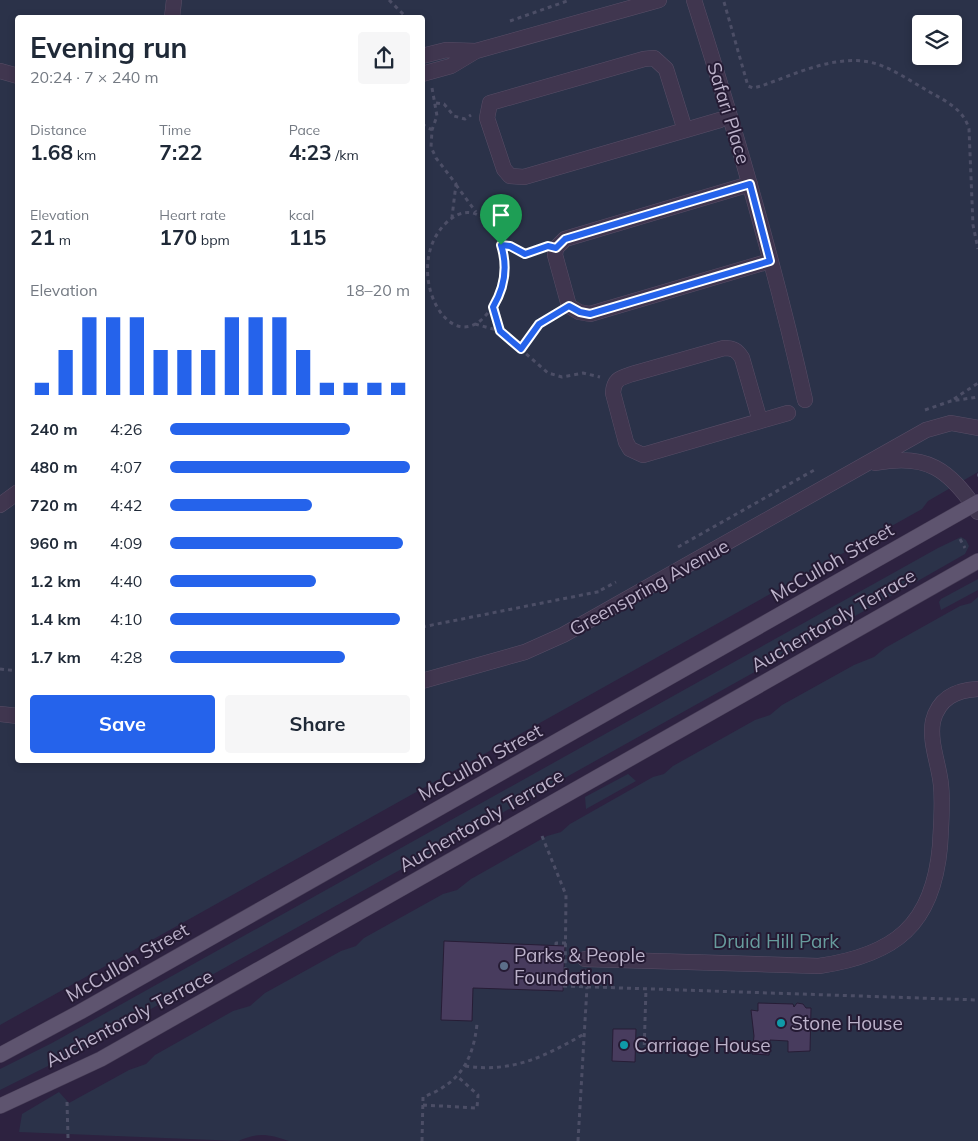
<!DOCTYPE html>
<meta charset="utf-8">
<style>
body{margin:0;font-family:Mulish,sans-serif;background:#f6f6f7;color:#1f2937;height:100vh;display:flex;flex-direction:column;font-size:19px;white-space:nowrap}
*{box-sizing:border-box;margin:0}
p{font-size:16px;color:#747a83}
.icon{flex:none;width:28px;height:28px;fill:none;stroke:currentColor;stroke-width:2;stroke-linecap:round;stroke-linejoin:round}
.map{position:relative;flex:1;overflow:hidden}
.details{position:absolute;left:15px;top:15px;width:410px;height:748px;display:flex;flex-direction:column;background:#fff;border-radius:5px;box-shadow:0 2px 8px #0003}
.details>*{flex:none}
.tools{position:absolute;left:912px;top:15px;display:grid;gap:10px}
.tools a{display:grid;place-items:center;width:50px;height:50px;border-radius:5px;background:#fff;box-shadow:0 2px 8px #0003;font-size:25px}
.pin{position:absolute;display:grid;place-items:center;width:42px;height:42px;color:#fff;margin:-51px -21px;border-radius:50% 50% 50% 0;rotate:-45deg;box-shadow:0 0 5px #0007}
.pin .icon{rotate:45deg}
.round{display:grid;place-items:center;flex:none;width:52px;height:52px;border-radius:5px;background:#f6f6f7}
.overview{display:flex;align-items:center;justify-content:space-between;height:85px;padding:0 15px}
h1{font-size:28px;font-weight:700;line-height:38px}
.figures{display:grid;grid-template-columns:repeat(3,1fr);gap:8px;height:85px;padding:5px 15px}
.figures div{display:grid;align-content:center}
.figures b{font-size:21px;font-weight:700}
.figures small{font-size:14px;font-weight:400}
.figures p{font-size:14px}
.chart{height:140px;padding:10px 15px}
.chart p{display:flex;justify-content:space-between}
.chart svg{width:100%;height:90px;margin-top:5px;stroke:#2563eb;stroke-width:6}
.cta{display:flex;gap:10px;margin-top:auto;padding:10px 15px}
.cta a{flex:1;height:58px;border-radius:5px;background:#2563eb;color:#fff;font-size:20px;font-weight:700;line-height:58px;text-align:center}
.cta a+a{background:#f6f6f7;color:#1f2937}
ul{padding:0 15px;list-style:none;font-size:16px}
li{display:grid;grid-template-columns:80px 60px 1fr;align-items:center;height:38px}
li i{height:12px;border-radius:6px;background:#2563eb}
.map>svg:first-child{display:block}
.green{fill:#2b3249;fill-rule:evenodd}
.building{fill:#483c5e;stroke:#271d36}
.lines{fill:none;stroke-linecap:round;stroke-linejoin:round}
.minor-casing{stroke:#584e67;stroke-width:16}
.major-casing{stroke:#463c55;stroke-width:16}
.path{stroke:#4c4e66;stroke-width:3;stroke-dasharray:4 4;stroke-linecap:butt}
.minor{stroke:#40364f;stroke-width:15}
.major{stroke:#5e546f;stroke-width:15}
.route-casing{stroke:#fff;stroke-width:10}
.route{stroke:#2563eb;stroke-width:6}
.service-dot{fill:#5c6f8a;stroke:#251b34;stroke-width:2}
.culture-dot{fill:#0f9aa8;stroke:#251b34;stroke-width:2}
.labels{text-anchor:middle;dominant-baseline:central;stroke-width:4;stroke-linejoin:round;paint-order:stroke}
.street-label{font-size:19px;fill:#bcb2ca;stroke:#251b34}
.park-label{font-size:19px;fill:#679c9d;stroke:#251b34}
.poi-label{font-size:19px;fill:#bcb2ca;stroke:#251b34;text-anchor:start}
</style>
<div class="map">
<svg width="978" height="1141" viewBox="0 0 978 1141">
<rect width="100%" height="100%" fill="#2d2240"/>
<path class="green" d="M 0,0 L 978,0 L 978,472 L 928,501 L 922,509 L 0,1025 ZM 18,18 L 422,18 L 422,760 L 18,760 ZM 921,24 L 954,24 L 954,56 L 921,56 Z
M 961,537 L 966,540 L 969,546 L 965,554 L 923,578 L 56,1062 L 0,1090 L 0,1069 L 52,1043 L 938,548 Z
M 978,579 L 978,590 L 941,610 L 939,602 L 941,599 Z
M 978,597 L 978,1141 L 289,1141 C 268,1134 259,1132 238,1141 L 19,1132 L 22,1114 L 59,1092 L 69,1103 L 129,1070 L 146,1064 L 155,1055 L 233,1011 L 250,1006 L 265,993 L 341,951 L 356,946 L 364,938 L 443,894 L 457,890 L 471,879 L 547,836 L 561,832 L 570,824 L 653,777 L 664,774 L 673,766 L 755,720 L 770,715 L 782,705 L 854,665 L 874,657 L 885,648 L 960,606 L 971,603 Z
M 628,774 L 636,781 L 586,809 L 585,797 Z"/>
<path class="building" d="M 444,941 L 565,946 L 563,991 L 473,988 L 472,1021 L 441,1020 Z
M 758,1003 L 793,1004 L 794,1007 L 797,1003 L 803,1004 L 806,1008 L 811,1008 L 810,1051 L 788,1052 L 788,1041 L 770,1040 L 769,1055 L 752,1054 L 754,1036 L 751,1010 L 758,1011 Z
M 613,1029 L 636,1029 L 635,1062 L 612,1061 Z"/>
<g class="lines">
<defs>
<path id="minor" d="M 694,0 C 736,132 775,265 805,400
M 172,18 L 174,0
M 422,56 L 446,50 L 476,51
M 0,71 L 18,76
M 422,74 L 451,66 L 476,51 L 659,0
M 685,130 L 666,69 L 654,58 L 644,59 L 490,103 L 487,118 L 504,169 L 510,176 L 524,177 L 720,120
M 750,184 L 565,239 L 556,248 L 555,255 L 569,306 L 579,312 L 590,314 L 770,261
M 760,421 L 742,358 C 737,350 733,348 724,348 L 632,374 C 620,378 614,379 613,393 L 626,442 L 630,449 L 643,455 L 788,413
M 875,463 C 927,453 949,469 978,512
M 0,505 L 18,492
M 422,681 L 525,652 L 563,635 L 926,430 L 951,423 L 978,428
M 0,714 L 18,716
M 585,959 L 819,966 C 895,955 933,925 940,846 C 941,825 943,805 941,785 C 939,764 929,742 933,721 C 939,698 956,690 978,689"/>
<path id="major" d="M 0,1055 L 80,1012 L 978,502
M 0,1106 L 101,1059 L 978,561"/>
</defs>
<use href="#minor" class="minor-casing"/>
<use href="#major" class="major-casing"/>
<path class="path" d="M 389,0 L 407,18
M 724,2 L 748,86 L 753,88 L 761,86 C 796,74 839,52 877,64 C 895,70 912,82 928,91 C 945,101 963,108 969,129 L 973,225 L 978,249
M 510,21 L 570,0
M 432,88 L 437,116 L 432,130 L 431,147 L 436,158 L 456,184 L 452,217
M 436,103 L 444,104 L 454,116 L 465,119 L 471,115
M 422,124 L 432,130
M 456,185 L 476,212
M 501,245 L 510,246 L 525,254 L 538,249
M 493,307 C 489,311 485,317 480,321 C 443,350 404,266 445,224 C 479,190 505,239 505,271 C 505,284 499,296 493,307 L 500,331 L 548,373 L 562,377 L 583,373 L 600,377
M 475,324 L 500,331
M 521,349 L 539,323 L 554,315
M 954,399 L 978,383
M 925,410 L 951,401 L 978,397
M 977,475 L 978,475
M 960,539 L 965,548
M 678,547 L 816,469
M 601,590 L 616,582
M 422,627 L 602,591
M 0,669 L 18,671
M 542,836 L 566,895 L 565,985
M 556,945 L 556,943 L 567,943
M 563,986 L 978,1000
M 644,1053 L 646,989
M 465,1066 C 512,1073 544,1057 584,1034
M 67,1102 L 68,1138
M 423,1105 L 477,1108 L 478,1095 L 457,1076
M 422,1141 L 423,1097 C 459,1084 473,1061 477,1024
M 578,1141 L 587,987"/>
<use href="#minor" class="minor"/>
<use href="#major" class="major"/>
</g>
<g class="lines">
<defs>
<path id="route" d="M 750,184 L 770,261 L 590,314 L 580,312 L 569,306 L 539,324 L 521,349 L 500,331 L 493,307 C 505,287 508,267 501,245 L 510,246 L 525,254 L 548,246 L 556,248 L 565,239 Z"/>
</defs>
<use href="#route" class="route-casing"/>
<use href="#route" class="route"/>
</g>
<circle class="service-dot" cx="504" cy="966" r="5"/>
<g class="culture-dot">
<circle cx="781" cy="1023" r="5"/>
<circle cx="624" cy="1045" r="5"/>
</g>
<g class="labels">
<g class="street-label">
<text transform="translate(729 113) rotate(73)">Safari Place</text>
<text transform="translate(832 562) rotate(-30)">McCulloh Street</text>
<text transform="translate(649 587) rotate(-29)">Greenspring Avenue</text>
<text transform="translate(833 620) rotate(-30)">Auchentoroly Terrace</text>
<text transform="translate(480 762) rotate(-29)">McCulloh Street</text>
<text transform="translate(481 820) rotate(-30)">Auchentoroly Terrace</text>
<text transform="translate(127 962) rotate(-30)">McCulloh Street</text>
<text transform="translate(129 1018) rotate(-28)">Auchentoroly Terrace</text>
</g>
<g class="park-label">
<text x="776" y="941">Druid Hill Park</text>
</g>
<g class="poi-label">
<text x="514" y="955">Parks &amp; People<tspan x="514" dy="22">Foundation</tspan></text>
<text x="791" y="1023">Stone House</text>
<text x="634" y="1045">Carriage House</text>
</g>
</g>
</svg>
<div class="tools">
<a><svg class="icon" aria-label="layers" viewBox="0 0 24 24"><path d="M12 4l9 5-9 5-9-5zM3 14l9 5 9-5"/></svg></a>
</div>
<div class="pin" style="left:501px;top:245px;background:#1e9e55"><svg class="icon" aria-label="arrive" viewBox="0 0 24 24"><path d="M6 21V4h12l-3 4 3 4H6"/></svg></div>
<section class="details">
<div class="overview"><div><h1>Evening run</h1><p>20:24 · 7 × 240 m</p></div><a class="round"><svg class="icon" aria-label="share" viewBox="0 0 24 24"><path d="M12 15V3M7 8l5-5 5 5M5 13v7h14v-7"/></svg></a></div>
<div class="figures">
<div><p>Distance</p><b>1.68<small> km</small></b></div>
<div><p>Time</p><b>7:22</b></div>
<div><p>Pace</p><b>4:23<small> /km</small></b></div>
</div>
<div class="figures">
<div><p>Elevation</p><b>21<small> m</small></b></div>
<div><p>Heart rate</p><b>170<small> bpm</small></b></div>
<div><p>kcal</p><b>115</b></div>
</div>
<div class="chart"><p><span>Elevation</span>18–20 m</p>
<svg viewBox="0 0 160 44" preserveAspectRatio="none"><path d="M5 44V38M15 44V22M25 44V6M35 44V6M45 44V6M55 44V22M65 44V22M75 44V22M85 44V6M95 44V6M105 44V6M115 44V22M125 44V38M135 44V38M145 44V38M155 44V38"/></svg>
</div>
<ul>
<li><b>240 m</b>4:26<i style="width:75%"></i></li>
<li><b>480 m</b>4:07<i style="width:100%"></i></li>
<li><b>720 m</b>4:42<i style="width:59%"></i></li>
<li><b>960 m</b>4:09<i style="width:97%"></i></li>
<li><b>1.2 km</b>4:40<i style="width:61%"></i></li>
<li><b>1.4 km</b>4:10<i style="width:96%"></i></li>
<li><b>1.7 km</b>4:28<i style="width:73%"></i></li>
</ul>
<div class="cta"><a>Save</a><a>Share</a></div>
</section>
</div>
